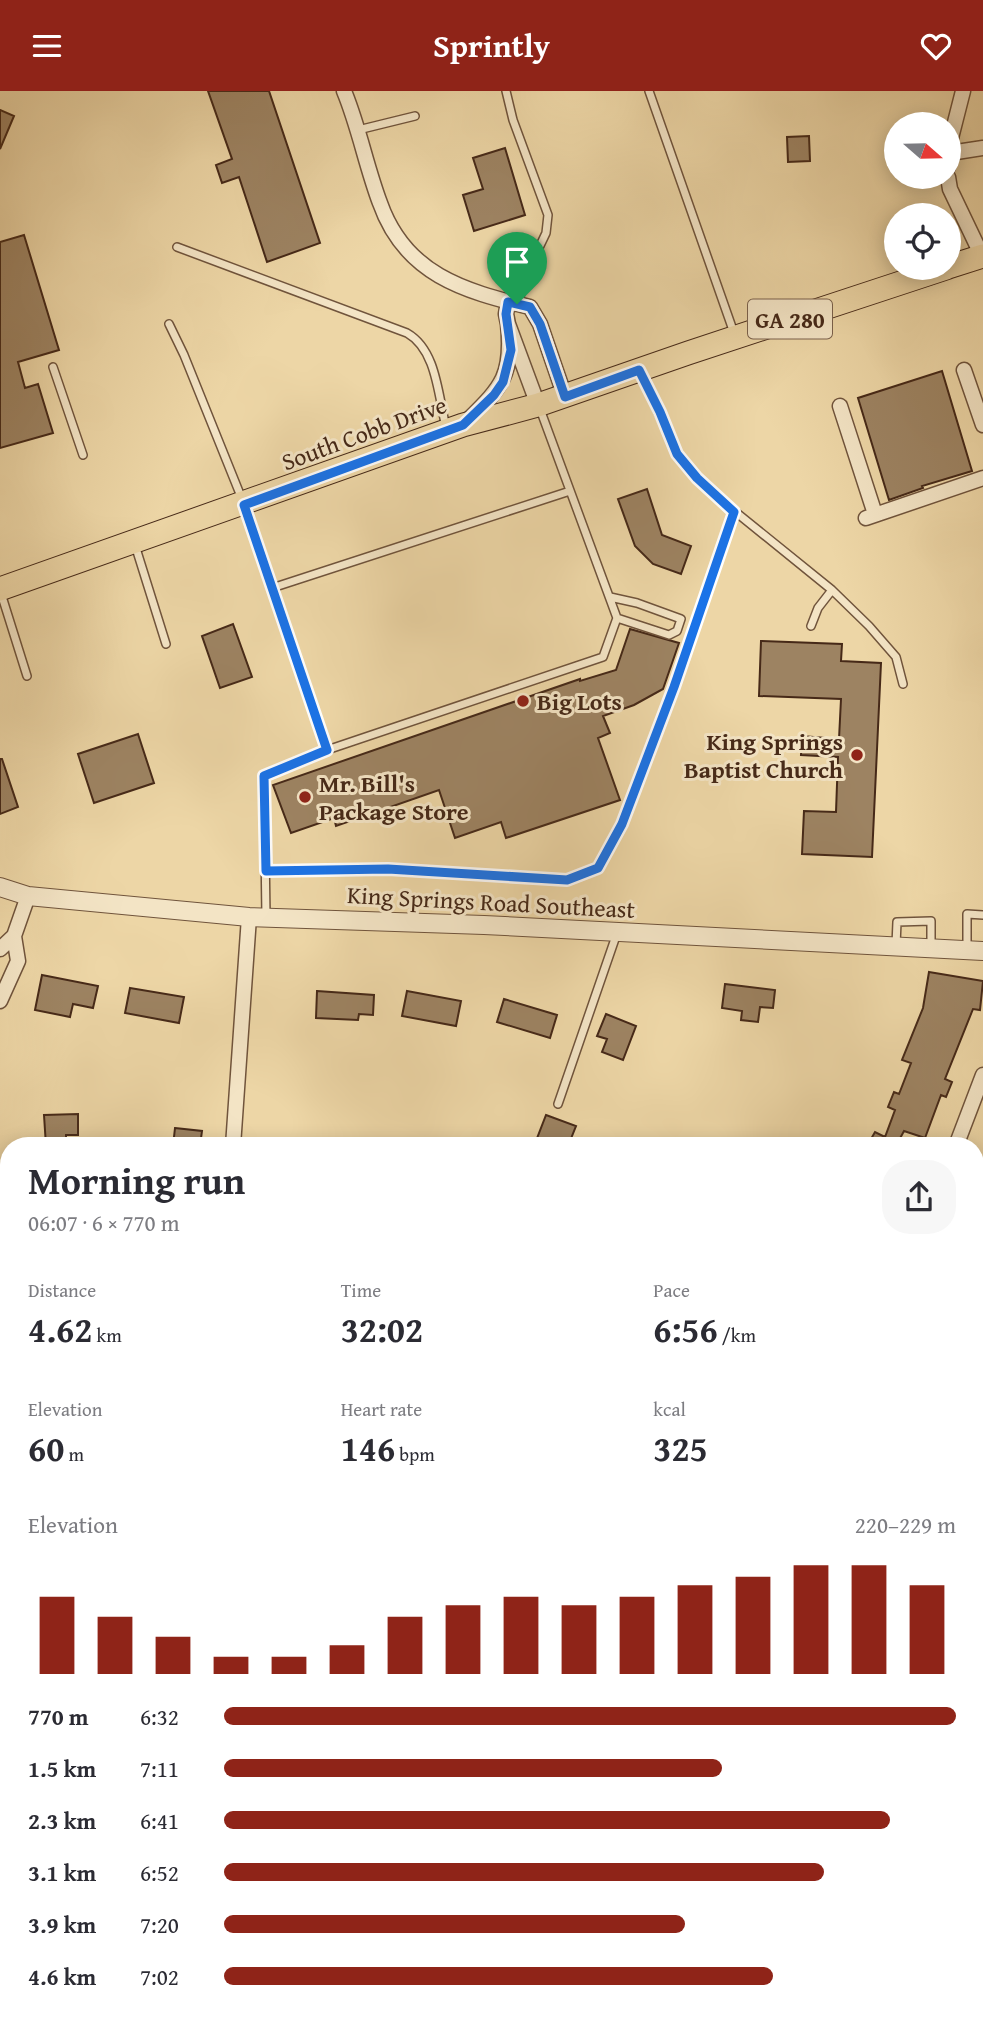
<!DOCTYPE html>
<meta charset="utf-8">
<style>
body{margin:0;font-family:"Gentium Book Plus",serif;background:#f7f7f7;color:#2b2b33;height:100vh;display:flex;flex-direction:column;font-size:26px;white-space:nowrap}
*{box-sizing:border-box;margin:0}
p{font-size:23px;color:#7c7c81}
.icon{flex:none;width:38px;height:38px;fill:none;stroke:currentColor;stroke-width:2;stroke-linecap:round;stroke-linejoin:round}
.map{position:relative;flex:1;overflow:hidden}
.panel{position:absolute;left:0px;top:1046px;width:984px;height:884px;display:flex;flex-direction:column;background:#fff;border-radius:28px 28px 0 0;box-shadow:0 4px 18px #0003}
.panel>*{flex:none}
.needle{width:46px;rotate:110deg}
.buttons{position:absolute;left:884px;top:21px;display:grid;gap:14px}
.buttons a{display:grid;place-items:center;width:77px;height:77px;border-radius:50%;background:#fff;box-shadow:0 4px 18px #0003;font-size:35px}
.pin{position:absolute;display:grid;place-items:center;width:60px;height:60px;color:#fff;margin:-72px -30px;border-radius:50% 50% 50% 0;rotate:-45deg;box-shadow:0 0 7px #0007}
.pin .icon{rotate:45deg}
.round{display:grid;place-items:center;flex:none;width:74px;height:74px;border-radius:28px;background:#f7f7f7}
.headline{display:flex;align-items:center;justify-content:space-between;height:119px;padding:0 28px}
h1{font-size:38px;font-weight:600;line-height:52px}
.metrics{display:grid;grid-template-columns:repeat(3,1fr);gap:10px;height:119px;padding:7px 28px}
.metrics div{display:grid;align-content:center}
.metrics b{font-size:35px;font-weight:600}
.metrics small{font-size:19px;font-weight:400}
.metrics p{font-size:19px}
.chart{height:196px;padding:14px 28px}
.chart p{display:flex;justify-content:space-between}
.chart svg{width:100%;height:126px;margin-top:7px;stroke:#8f2418;stroke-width:6}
ul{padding:0 28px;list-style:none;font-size:23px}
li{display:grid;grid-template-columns:112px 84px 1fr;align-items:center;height:52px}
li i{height:18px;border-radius:9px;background:#8f2418}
header{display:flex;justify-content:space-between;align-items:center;height:91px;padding:0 28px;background:#8f2418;color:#fff;font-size:32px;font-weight:600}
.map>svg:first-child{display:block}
.building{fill:#9d8362;stroke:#462918;stroke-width:2}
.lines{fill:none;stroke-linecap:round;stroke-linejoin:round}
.service-casing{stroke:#70543c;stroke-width:10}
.minor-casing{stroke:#70543c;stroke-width:17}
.tertiary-casing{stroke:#70543c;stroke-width:20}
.primary-casing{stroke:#462918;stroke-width:25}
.service{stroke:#f3e4c5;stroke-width:7}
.minor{stroke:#f3e4c5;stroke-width:14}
.tertiary{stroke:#f3e4c5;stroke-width:18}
.primary{stroke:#edd6a6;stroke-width:23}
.route-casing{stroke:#fff;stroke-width:14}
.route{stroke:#1a73e8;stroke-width:9}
.poi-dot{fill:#8f2418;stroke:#f3e4c5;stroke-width:2.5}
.labels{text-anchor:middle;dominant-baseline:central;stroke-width:6;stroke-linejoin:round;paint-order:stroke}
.shield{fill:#f3e4c5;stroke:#7a614c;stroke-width:2}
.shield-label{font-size:23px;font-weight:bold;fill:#462918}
.street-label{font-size:24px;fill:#462918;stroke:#f3e4c5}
.poi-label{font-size:24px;font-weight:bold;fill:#462918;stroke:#f3e4c5;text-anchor:start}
</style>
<header><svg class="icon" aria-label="menu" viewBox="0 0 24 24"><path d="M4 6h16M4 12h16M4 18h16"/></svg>Sprintly<svg class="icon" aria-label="heart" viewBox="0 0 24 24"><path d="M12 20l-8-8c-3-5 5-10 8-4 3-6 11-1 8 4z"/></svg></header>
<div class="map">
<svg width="983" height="1929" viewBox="0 0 983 1929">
<rect width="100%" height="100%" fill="#edd6a6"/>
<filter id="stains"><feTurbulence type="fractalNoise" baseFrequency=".00286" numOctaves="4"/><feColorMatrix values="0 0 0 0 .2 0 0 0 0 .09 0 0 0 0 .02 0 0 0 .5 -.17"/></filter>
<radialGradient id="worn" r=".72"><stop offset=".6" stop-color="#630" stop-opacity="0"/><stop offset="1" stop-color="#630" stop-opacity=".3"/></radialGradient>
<path class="building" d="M 208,0 L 269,0 L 320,152 L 267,171 L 239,86 L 222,92 L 216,74 L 232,68 Z
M 0,19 L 14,25 L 0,58 Z
M 809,45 L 810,70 L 788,71 L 787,46 Z
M 505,57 L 525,124 L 474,140 L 463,104 L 483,98 L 473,67 Z
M 24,144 L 59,259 L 18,271 L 25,297 L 38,293 L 53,342 L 0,357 L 0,151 Z
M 942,280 L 972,380 L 922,395 L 923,397 L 889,409 L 858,307 Z
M 647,398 L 662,444 L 691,455 L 681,483 L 653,473 L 635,455 L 618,408 Z
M 233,533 L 252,586 L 220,597 L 202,545 Z
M 630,538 L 679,552 L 663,598 L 634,614 L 603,625 L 610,642 L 598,647 L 620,709 L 506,747 L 501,731 L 455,747 L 439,699 L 336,735 L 334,727 L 291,742 L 273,694 L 580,588 L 580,590 L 616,579 Z
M 761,550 L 842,553 L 841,570 L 881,572 L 872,766 L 802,763 L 804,720 L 836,721 L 838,666 L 801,664 L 802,645 L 839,648 L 841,608 L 759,605 Z
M 138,643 L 154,692 L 94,712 L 78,663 Z
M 0,668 L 2,668 L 18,716 L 0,723 Z
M 929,881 L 983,890 L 980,919 L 973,918 L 945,988 L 952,991 L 946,1006 L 941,1004 L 925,1047 L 904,1040 L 897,1053 L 902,1055 L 867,1055 L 875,1041 L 885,1046 L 895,1019 L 888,1016 L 894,1001 L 899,1003 L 911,972 L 902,969 L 923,917 Z
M 42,884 L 98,895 L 93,917 L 73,913 L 70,926 L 35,919 Z
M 725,893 L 775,899 L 773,917 L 760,916 L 758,931 L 741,929 L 742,920 L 722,917 Z
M 130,897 L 184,906 L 179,932 L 125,922 Z
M 317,900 L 374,904 L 373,924 L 359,923 L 358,929 L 316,927 Z
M 407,900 L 461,910 L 456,935 L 402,925 Z
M 504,908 L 557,924 L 550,947 L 497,931 Z
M 606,923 L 636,935 L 623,969 L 602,961 L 607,948 L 597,945 Z
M 78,1023 L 78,1044 L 66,1044 L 66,1055 L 46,1055 L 44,1024 Z
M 546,1024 L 576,1035 L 568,1055 L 550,1055 L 536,1050 Z
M 175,1037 L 202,1040 L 200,1055 L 173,1055 Z"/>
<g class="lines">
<defs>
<path id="service" d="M 506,0 L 513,29 L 548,124 L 546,142 L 526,184 L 518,213
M 649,0 L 734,242
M 358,39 L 415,25
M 177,156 L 407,242 C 437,259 438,305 446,336
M 169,233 L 184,264 L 244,413 L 327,659
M 53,276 L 83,364
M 641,283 L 677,363 L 697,387 L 722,410 L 832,499 L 869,535 L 896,566 L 903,593
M 135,454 L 166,553
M 272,497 L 570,400
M 0,499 L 27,585
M 610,506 L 637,512 L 681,528 L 677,540 L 669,544 L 617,527
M 811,535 L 818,517 L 832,499
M 266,780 L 388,778 L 567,789 L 598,777 L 623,733 L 674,595 L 734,420
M 266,826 L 264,685 L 327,659 L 603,566 L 617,527 L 540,318
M 896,854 L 897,831 L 931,830 L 931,855
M 967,858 L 967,823 L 983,824
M 558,1013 L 617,842"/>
<path id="minor" d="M 344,0 C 359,36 366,75 380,112 C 405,183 463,200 530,216 L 540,233 L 565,306
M 950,62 L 983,57
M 948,76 L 950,51 L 963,0
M 948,86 L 950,98 L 982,165
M 508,211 L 506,223 L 508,233 L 538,314
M 964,279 L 983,334
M 840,315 L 875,423
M 468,329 C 503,295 513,283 508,233
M 866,427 L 983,387
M 0,858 L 14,845 L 28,805
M 0,910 L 18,870 L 14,845
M 233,1055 L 249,826
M 956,1055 L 983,984
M 0,1314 L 9,1332
M 975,1365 L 983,1368
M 0,1475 L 9,1453
M 0,1509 L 9,1511
M 0,1602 L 9,1604
M 975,1744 L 983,1756
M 0,1760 L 9,1767
M 0,1857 L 9,1851
M 852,1922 L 857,1929
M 311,1929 L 314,1922
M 581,1929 L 583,1922"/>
<path id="tertiary" d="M 0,796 L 28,805 L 249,826 L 484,834 L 983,860"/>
<path id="primary" d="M 948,176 L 983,165
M 0,498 L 463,334 L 538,314 L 688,262 L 946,177"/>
</defs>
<use href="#service" class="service-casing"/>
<use href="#minor" class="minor-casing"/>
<use href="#tertiary" class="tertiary-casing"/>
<use href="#primary" class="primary-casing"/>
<use href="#service" class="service"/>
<use href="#minor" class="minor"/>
<use href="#tertiary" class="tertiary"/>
<use href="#primary" class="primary"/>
</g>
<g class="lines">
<defs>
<path id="route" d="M 508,211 L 530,216 L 540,233 L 565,306 L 639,279 L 660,321 L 677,363 L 697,387 L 734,421 L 674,596 L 622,733 L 598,777 L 567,789 L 388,778 L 266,780 L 264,685 L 327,659 L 244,414 L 463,334 L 494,304 L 503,291 L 511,259 L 506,223 Z"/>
</defs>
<use href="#route" class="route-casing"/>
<use href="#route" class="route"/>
</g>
<g class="poi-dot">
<circle cx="523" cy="610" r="7"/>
<circle cx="857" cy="664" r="7"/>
<circle cx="305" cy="706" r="7"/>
</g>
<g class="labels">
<rect class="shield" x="748" y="208.5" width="84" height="39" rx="5"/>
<g class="shield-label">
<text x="790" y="228">GA 280</text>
</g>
<g class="street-label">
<text transform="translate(364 342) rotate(-20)">South Cobb Drive</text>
<text transform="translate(491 811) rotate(3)">King Springs Road Southeast</text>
</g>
<g class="poi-label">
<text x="537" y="610">Big Lots</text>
<text x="843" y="650" text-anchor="end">King Springs<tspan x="843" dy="28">Baptist Church</tspan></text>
<text x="319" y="692">Mr. Bill's<tspan x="319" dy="28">Package Store</tspan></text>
</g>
</g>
<rect width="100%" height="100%" filter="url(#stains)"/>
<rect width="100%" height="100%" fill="url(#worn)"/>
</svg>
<div class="buttons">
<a><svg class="needle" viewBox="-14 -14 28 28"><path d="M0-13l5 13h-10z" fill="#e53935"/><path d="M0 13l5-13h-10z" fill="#7c7c81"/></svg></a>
<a><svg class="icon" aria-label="locate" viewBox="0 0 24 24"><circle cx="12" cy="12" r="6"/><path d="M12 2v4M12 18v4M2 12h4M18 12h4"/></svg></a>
</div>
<div class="pin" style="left:517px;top:213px;background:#1e9e55"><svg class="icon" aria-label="arrive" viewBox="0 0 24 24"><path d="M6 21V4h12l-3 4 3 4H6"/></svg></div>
<section class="panel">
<div class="headline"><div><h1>Morning run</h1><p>06:07 · 6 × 770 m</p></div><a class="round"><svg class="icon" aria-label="share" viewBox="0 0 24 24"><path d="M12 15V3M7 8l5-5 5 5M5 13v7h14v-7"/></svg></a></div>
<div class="metrics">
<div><p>Distance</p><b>4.62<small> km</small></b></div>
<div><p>Time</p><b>32:02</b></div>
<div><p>Pace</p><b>6:56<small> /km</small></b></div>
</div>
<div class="metrics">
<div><p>Elevation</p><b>60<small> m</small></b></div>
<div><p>Heart rate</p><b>146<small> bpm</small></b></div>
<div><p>kcal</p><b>325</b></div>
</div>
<div class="chart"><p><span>Elevation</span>220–229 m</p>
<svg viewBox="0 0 160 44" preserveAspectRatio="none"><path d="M5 44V17M15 44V24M25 44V31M35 44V38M45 44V38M55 44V34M65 44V24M75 44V20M85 44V17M95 44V20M105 44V17M115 44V13M125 44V10M135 44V6M145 44V6M155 44V13"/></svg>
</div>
<ul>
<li><b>770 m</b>6:32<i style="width:100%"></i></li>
<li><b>1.5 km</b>7:11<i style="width:68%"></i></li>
<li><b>2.3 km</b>6:41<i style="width:91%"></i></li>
<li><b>3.1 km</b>6:52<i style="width:82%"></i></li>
<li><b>3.9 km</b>7:20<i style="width:63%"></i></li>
<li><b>4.6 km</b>7:02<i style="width:75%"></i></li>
</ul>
</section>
</div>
